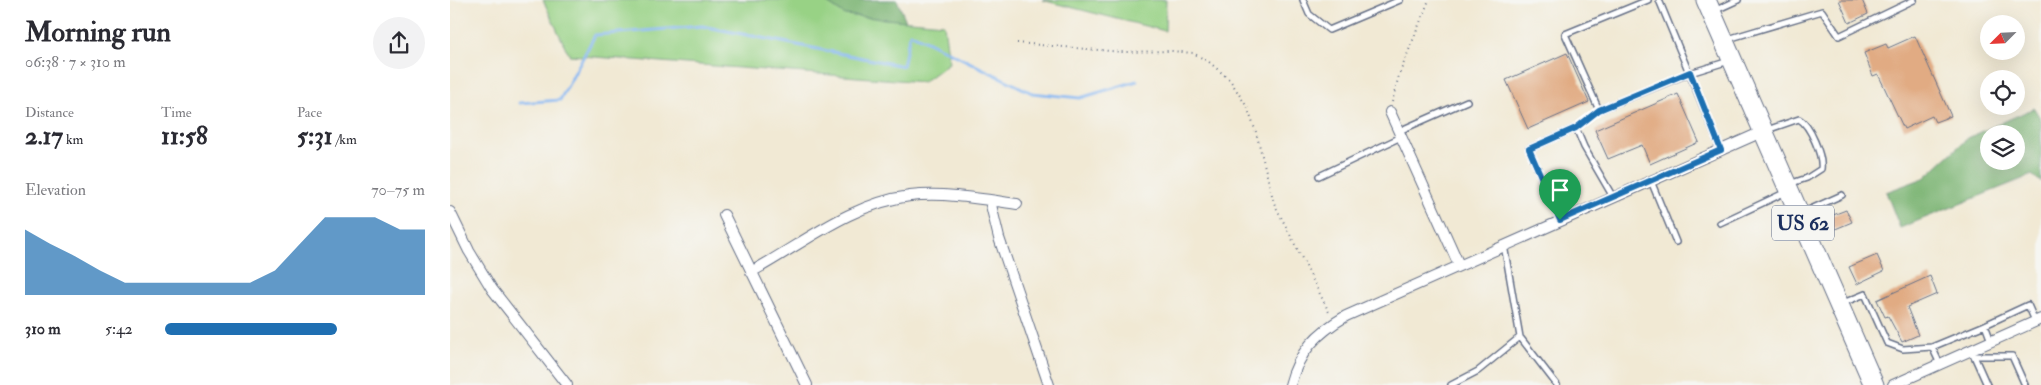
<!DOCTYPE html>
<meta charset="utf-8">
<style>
body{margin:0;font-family:"IM FELL Double Pica",serif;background:#f2f2f3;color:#2b2b33;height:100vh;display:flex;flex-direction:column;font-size:19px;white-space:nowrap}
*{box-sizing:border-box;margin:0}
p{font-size:16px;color:#7c7c81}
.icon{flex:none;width:28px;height:28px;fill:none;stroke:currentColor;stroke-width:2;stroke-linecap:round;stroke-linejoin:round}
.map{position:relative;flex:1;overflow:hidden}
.details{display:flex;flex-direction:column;background:#fff;width:450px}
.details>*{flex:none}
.needle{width:32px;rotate:246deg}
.tools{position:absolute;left:1530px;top:15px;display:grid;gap:10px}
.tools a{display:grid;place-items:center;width:45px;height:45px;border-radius:50%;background:#fff;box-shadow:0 5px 20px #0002;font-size:25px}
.pin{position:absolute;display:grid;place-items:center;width:42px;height:42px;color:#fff;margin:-51px -21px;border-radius:50% 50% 50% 0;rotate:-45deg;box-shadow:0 0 5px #0007}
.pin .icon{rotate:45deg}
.round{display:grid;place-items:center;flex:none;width:52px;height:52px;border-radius:26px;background:#f2f2f3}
.head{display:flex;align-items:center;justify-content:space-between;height:85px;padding:0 25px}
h1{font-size:28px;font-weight:700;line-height:38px}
.figures{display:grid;grid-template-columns:repeat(3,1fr);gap:8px;height:85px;padding:5px 25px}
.figures div{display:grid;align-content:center}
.figures b{font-size:25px;font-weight:700}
.figures small{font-size:14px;font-weight:400}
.figures p{font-size:14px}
.chart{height:140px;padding:10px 25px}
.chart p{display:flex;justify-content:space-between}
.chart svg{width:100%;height:90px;margin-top:5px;fill:#1f6fb2;opacity:.7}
ul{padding:0 25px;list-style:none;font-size:16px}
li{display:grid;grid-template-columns:80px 60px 1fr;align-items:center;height:38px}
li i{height:12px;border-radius:6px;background:#1f6fb2}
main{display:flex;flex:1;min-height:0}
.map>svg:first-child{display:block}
.green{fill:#98d285;stroke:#5a8072}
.forest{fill:#7ab472;stroke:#4a7268;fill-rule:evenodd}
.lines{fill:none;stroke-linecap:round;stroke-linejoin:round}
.stream{stroke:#86b7f2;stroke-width:3}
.building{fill:#e1ab83}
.lane-casing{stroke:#667087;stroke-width:8}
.street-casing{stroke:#667087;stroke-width:12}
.highway-casing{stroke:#667087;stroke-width:21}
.path{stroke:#667087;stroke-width:2;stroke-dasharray:1 4;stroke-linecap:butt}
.lane{stroke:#fff;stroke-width:5}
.street{stroke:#fff;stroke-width:10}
.highway{stroke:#fff;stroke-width:19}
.route-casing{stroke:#fff;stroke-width:10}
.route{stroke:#1f6fb2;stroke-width:6}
.labels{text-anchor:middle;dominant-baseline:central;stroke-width:4;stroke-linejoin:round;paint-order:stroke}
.shield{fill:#f6f6f2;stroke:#5d6b8a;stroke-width:1}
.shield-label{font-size:20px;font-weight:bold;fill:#1b2f5e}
</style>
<main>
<section class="details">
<div class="head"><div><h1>Morning run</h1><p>06:38 · 7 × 310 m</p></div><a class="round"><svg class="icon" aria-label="share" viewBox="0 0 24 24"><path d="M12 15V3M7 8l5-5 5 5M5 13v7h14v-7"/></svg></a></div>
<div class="figures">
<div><p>Distance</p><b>2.17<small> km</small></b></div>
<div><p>Time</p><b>11:58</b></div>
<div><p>Pace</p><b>5:31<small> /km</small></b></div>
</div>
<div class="chart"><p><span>Elevation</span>70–75 m</p>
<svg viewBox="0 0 160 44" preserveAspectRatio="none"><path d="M0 44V12L10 19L20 25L30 32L40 38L50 38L60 38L70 38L80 38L90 38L100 32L110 19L120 6L130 6L140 6L150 12L160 12V44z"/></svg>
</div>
<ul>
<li><b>310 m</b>5:42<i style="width:66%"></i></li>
</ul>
</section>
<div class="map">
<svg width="1591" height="385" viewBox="0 0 1591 385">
<rect width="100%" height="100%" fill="#f6f6f2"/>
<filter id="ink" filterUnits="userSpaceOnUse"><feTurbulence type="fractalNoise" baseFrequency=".02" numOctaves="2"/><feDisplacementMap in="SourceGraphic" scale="10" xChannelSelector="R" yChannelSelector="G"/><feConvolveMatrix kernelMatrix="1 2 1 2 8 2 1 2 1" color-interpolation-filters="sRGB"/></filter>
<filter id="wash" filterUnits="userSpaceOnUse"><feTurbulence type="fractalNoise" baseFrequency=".0096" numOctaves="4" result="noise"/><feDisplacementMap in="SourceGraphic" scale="20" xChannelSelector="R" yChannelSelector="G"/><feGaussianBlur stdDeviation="1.12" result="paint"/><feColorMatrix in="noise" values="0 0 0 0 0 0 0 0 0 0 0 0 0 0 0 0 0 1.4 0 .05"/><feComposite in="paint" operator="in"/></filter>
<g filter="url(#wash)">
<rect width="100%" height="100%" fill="#f1e9d4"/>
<path class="green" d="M 93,0 L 373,0 L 395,15 L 494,24 L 499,63 L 473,82 L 119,55 Z
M 592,0 L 716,0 L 715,31 Z"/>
<path class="forest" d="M 373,0 L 447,0 L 456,21 L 395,15 Z
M 1584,108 L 1591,120 L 1591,182 L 1582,175 L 1450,228 L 1436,192 L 1474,178 L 1518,138 ZM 1539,134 L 1566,134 L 1566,161 L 1539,161 Z"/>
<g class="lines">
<path class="stream" d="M 69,103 L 110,100 L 145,35 L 252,26 L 453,66 L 460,33 L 582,93 L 630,98 L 687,81"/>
</g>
<g id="blocks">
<path class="building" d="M 1389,0 L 1412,0 L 1418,14 L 1399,23 Z
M 1465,36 L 1501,116 L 1485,122 L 1482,116 L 1454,129 L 1428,74 L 1423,76 L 1414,53 L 1436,44 L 1438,48 Z
M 1117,53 L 1139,102 L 1078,129 L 1056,80 Z
M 1228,94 L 1249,142 L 1200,164 L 1192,145 L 1158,159 L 1145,130 Z
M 1396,210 L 1402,222 L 1383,230 L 1378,217 Z
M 1427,255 L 1434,271 L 1407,284 L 1399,267 Z
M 1480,276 L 1487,294 L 1457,307 L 1468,335 L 1452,342 L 1438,316 L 1435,317 L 1427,300 Z"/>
</g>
</g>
<g filter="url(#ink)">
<use href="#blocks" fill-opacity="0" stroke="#667087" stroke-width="1"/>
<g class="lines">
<defs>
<path id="lane" d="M 853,0 L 859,14 L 879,30 L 950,0
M 1198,0 L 1115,34 L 1149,110 L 1240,73 L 1279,61
M 1209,0 L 1271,150
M 1264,11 L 1288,0
M 1278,39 L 1372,11 L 1389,36 L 1464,0
M 1317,130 L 1349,119 C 1360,125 1373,156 1371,169 L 1357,178 L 1339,184
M 949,131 L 1017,101
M 869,176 L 951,137
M 1201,181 L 1226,242
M 1352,213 L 1392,195
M 1110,220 L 1079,149 L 1126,128 L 1134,147 L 1163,197
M 1270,223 L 1336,192
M 1054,245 L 1070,337
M 1393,303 L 1415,294 L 1437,343 L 1453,349 L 1482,347 L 1535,325 L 1541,341
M 1535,325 L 1578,305 L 1585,321
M 1482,347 L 1490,364
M 1521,351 L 1524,356 L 1562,356 L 1575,385
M 1524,356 L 1537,385
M 1001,385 L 1028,371 L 1070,337 L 1107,385"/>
<path id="street" d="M 940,112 L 1009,265
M 540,201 L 549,238 L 599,385
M 0,212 L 19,251 L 42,289 L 117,385
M 274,215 L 357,385
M 301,272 C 351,245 401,203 460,196 C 495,192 532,199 567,204
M 840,385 C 849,351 867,333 896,316 L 1314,131
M 1443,385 L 1591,319"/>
<path id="highway" d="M 1256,0 L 1424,385"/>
</defs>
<use href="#lane" class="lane-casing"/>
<use href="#street" class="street-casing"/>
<use href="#highway" class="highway-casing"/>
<path class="path" d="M 567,43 L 672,52 L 722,51 L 743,53 L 759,62 L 780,80 L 797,107 L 806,132 L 824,203 L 880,314
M 942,102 L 949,75 L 979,0
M 1132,124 L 1142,116"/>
<use href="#lane" class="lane"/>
<use href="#street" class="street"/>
<use href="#highway" class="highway"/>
</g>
</g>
<g class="lines" filter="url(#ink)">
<defs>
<path id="route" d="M 1240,72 L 1271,150 L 1110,220 L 1079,149 L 1126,128 L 1149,110 Z"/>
</defs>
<use href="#route" class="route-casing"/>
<use href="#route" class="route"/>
</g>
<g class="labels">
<rect class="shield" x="1322" y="205.5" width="62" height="35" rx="4"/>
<g class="shield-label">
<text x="1353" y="223">US 62</text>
</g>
</g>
</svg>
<div class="tools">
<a><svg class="needle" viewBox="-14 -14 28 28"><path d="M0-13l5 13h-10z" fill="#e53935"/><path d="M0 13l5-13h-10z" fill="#7c7c81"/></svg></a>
<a><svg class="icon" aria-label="locate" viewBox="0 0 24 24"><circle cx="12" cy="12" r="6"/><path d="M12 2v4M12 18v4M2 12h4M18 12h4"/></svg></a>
<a><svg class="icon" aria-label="layers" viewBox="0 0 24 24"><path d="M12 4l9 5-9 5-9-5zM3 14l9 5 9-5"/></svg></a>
</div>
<div class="pin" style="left:1110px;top:220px;background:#1e9e55"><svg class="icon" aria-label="arrive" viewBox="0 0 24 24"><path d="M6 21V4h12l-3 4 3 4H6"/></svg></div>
</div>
</main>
